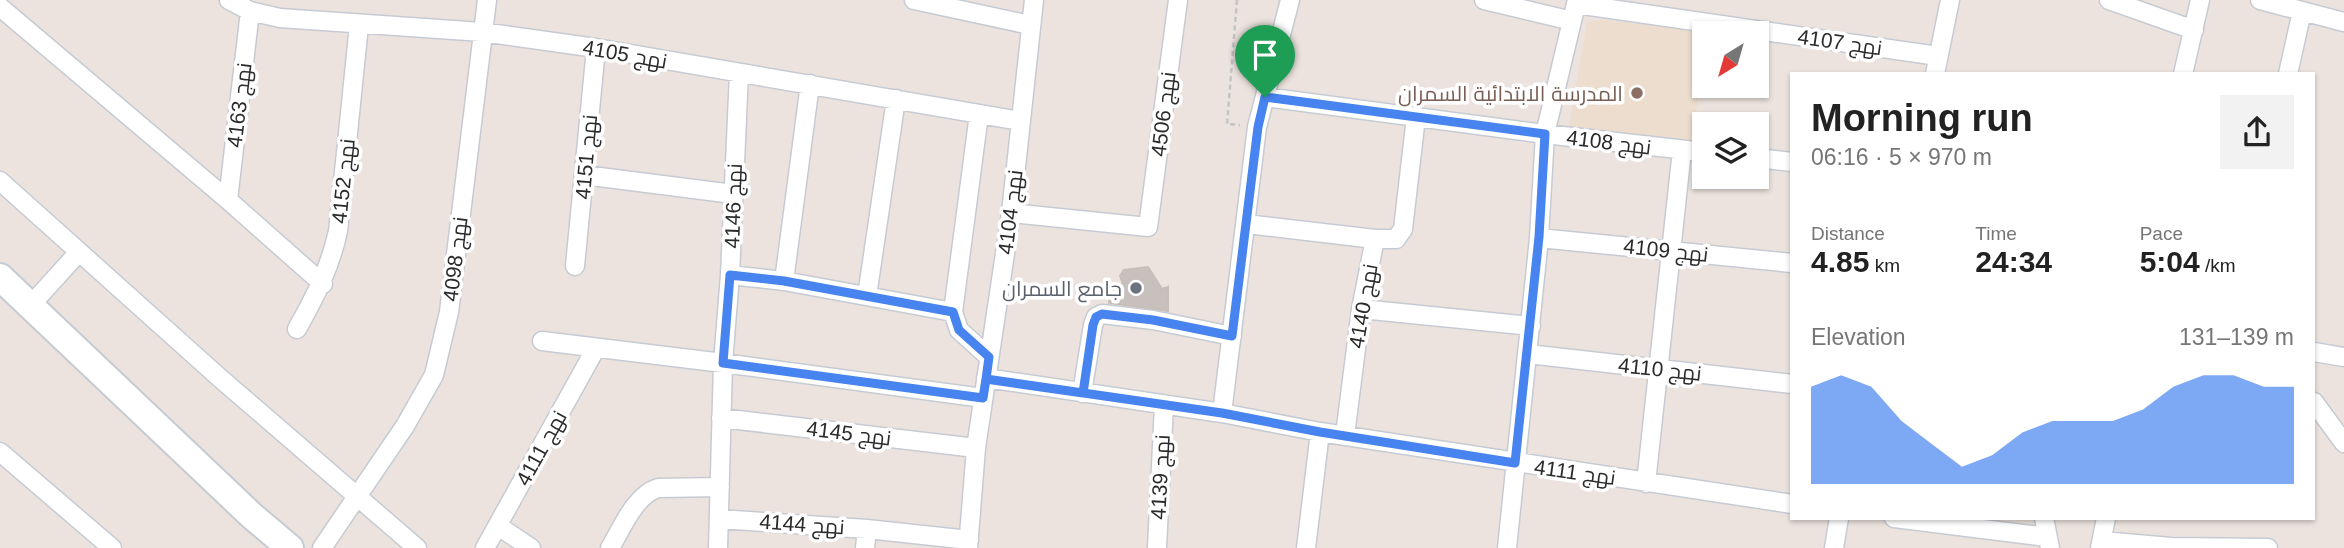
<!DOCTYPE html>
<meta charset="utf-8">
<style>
body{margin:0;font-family:Helvetica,Cairo,sans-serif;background:#f2f2f2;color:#222;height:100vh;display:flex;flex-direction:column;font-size:26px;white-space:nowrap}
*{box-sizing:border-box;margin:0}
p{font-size:23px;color:#767676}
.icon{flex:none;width:38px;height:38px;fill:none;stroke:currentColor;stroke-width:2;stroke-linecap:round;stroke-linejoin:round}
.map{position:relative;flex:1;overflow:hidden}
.details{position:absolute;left:1790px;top:72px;width:525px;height:448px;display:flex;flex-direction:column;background:#fff;border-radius:0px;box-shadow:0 2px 5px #0004}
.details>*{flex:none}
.needle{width:46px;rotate:217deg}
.tools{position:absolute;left:1692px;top:21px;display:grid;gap:14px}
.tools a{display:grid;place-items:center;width:77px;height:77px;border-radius:0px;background:#fff;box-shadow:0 2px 5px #0004;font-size:35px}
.pin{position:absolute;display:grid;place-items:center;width:60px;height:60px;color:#fff;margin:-72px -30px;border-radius:50% 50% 50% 0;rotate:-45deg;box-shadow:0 0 7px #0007}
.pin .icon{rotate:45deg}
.round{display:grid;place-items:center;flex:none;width:74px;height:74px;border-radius:0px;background:#f2f2f2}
.headline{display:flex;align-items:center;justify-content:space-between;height:119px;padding:0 21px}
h1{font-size:38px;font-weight:700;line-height:52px}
.figures{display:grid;grid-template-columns:repeat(3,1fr);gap:10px;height:119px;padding:7px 21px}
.figures div{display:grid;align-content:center}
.figures b{font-size:30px;font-weight:700}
.figures small{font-size:19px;font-weight:400}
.figures p{font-size:19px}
.chart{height:196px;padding:14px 21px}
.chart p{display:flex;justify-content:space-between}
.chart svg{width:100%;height:126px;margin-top:7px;fill:#4784ef;opacity:.7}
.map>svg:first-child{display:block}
.education{fill:#ecddce}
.building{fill:#c7c0bd;stroke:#c7bfb7;stroke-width:2}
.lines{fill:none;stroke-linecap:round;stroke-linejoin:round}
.street-casing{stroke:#c6cbd3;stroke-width:21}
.secondary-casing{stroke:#c6cbd3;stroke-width:30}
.path{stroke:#c4c4c4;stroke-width:2.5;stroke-dasharray:5 3.5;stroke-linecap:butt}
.street{stroke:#fff;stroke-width:18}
.secondary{stroke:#fff;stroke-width:26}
.route-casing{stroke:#fff;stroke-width:14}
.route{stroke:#4784ef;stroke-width:9}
.education-dot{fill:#8d6e63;stroke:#fff;stroke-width:2.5}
.worship-dot{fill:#6b7280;stroke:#fff;stroke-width:2.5}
.labels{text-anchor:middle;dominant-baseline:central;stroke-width:7;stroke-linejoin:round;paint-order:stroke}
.street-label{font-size:21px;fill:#2b2b2b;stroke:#fff}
.education-label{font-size:21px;fill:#785e54;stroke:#fff;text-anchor:end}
.worship-label{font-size:21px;fill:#5b616d;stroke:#fff;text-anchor:end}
</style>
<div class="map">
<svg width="2344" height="548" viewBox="0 0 2344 548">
<rect width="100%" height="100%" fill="#ece3de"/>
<path class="education" d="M 1603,20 L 1707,31 L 1704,33 L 1704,52 L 1691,148 L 1568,133 L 1587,22 Z"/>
<path class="building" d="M 1148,267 L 1162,289 L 1168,287 L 1168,311 L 1109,303 L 1110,284 L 1123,284 L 1120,276 L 1124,270 Z"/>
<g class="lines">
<defs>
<path id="street" d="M 229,0 L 250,11 L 280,18 L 482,32 L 596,48 L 1020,121
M 914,0 L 1030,25
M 1484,0 L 1572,21
M 2109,0 L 2194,30
M 2260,0 L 2344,22
M 1576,4 L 1938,56
M 0,7 L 228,200 L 323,284
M 1935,74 L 1950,0
M 2183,74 L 2200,0
M 2288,74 L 2302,11
M 1265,97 L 1545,134 L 1704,152
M 979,114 L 953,312 L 959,330 L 989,357
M 1757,158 L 1792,162
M 584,175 L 733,194
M 0,181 L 221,379 L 417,548
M 228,200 L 250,11
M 1011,213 L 1148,227 L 1178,0
M 1246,224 L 1375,239
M 1539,238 L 1792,263
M 575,266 L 596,48
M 730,275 L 784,281 L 953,312
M 784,281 L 810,84
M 867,296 L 896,99
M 30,306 L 79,252
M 1361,309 L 1531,326
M 297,329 C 315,297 330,268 338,231 L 359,25
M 542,341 L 723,363 L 983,398
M 2314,352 L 2344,357
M 1528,354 L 1792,384
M 986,378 L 1222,413 L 1320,432 L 1792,504
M 1082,393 L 1093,325 L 1096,317 L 1102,314 L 1153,320 L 1232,336
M 2314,402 L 2344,443
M 1222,413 L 1257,127 L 1290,0
M 721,418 L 976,448
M 1345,435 L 1361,309 L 1375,239 L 1396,239 L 1403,229 L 1416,117
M 0,452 L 112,548
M 1646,483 L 1682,150
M 1894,518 L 2047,537
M 2044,518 L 2050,548
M 719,519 L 867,529 L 969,540
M 498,526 L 531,548
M 2102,541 L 2171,547 L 2268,548
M 322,548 L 405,426 L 434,375 L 449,312 L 487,0
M 485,548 L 596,348
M 610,548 C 622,528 635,495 658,488 L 720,487
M 718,548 L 723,363 L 730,275 L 739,73
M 865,548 L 867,529
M 968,548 L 976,448 L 1011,213 L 1034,0
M 1157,548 L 1164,405
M 1306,548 L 1320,432
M 1507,548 L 1539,238 L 1545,134 L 1577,0
M 1834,548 L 1839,518
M 2100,548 L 2106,518"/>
<path id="secondary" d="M 0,277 L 251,515 L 290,548"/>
</defs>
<use href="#street" class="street-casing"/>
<use href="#secondary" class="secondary-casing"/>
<path class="path" d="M 1237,0 L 1227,124 L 1240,125"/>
<use href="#street" class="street"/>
<use href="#secondary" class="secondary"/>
</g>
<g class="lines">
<defs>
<path id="route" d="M 1265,97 L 1258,127 L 1232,336 L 1153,320 L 1102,314 L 1096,317 L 1093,325 L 1083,393 L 986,379 L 983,398 L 723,363 L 730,275 L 784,281 L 953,312 L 959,330 L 989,357 L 986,379 L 1222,413 L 1320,432 L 1515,463 L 1539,237 L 1545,134 L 1265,97"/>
</defs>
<use href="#route" class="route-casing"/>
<use href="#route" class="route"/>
</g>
<circle class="education-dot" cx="1637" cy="93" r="7"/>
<circle class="worship-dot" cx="1136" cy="288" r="7"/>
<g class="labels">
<g class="street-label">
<text transform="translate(1840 42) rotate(8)">نهج 4107</text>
<text transform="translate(625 54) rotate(10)">نهج 4105</text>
<text transform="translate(239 105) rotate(-83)">نهج 4163</text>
<text transform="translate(1163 114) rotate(-83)">نهج 4506</text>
<text transform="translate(1609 142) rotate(7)">نهج 4108</text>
<text transform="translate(586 157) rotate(-85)">نهج 4151</text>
<text transform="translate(343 181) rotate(-84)">نهج 4152</text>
<text transform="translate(733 206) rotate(-88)">نهج 4146</text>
<text transform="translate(1010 212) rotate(-83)">نهج 4104</text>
<text transform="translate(1666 250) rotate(6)">نهج 4109</text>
<text transform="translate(455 259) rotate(-83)">نهج 4098</text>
<text transform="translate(1363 306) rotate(-80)">نهج 4140</text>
<text transform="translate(1660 369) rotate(6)">نهج 4110</text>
<text transform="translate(849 433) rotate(7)">نهج 4145</text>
<text transform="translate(541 448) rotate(-61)">نهج 4111</text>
<text transform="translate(1575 472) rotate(8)">نهج 4111</text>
<text transform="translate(1160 477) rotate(-87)">نهج 4139</text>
<text transform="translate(802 524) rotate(4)">نهج 4144</text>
</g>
<g class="education-label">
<text x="1623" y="93">المدرسة الابتدائية السمران</text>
</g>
<g class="worship-label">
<text x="1122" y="288">جامع السمران</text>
</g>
</g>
</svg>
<div class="tools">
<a><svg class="needle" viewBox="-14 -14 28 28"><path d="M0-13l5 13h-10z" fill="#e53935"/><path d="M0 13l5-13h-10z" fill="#767676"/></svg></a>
<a><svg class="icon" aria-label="layers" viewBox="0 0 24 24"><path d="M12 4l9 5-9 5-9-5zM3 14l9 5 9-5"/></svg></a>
</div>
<div class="pin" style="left:1265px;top:97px;background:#1e9e55"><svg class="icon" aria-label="arrive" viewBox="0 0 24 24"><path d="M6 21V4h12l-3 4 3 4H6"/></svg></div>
<section class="details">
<div class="headline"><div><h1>Morning run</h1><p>06:16 · 5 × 970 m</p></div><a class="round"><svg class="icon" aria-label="share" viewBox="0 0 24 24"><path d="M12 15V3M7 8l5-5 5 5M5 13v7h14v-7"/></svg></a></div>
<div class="figures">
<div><p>Distance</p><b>4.85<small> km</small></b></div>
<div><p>Time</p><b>24:34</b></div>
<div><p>Pace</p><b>5:04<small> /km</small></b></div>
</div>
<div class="chart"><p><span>Elevation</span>131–139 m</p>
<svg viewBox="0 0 160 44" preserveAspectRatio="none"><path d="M0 44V10L10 6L20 10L30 22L40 30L50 38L60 34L70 26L80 22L90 22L100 22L110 18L120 10L130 6L140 6L150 10L160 10V44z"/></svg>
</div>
</section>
</div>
